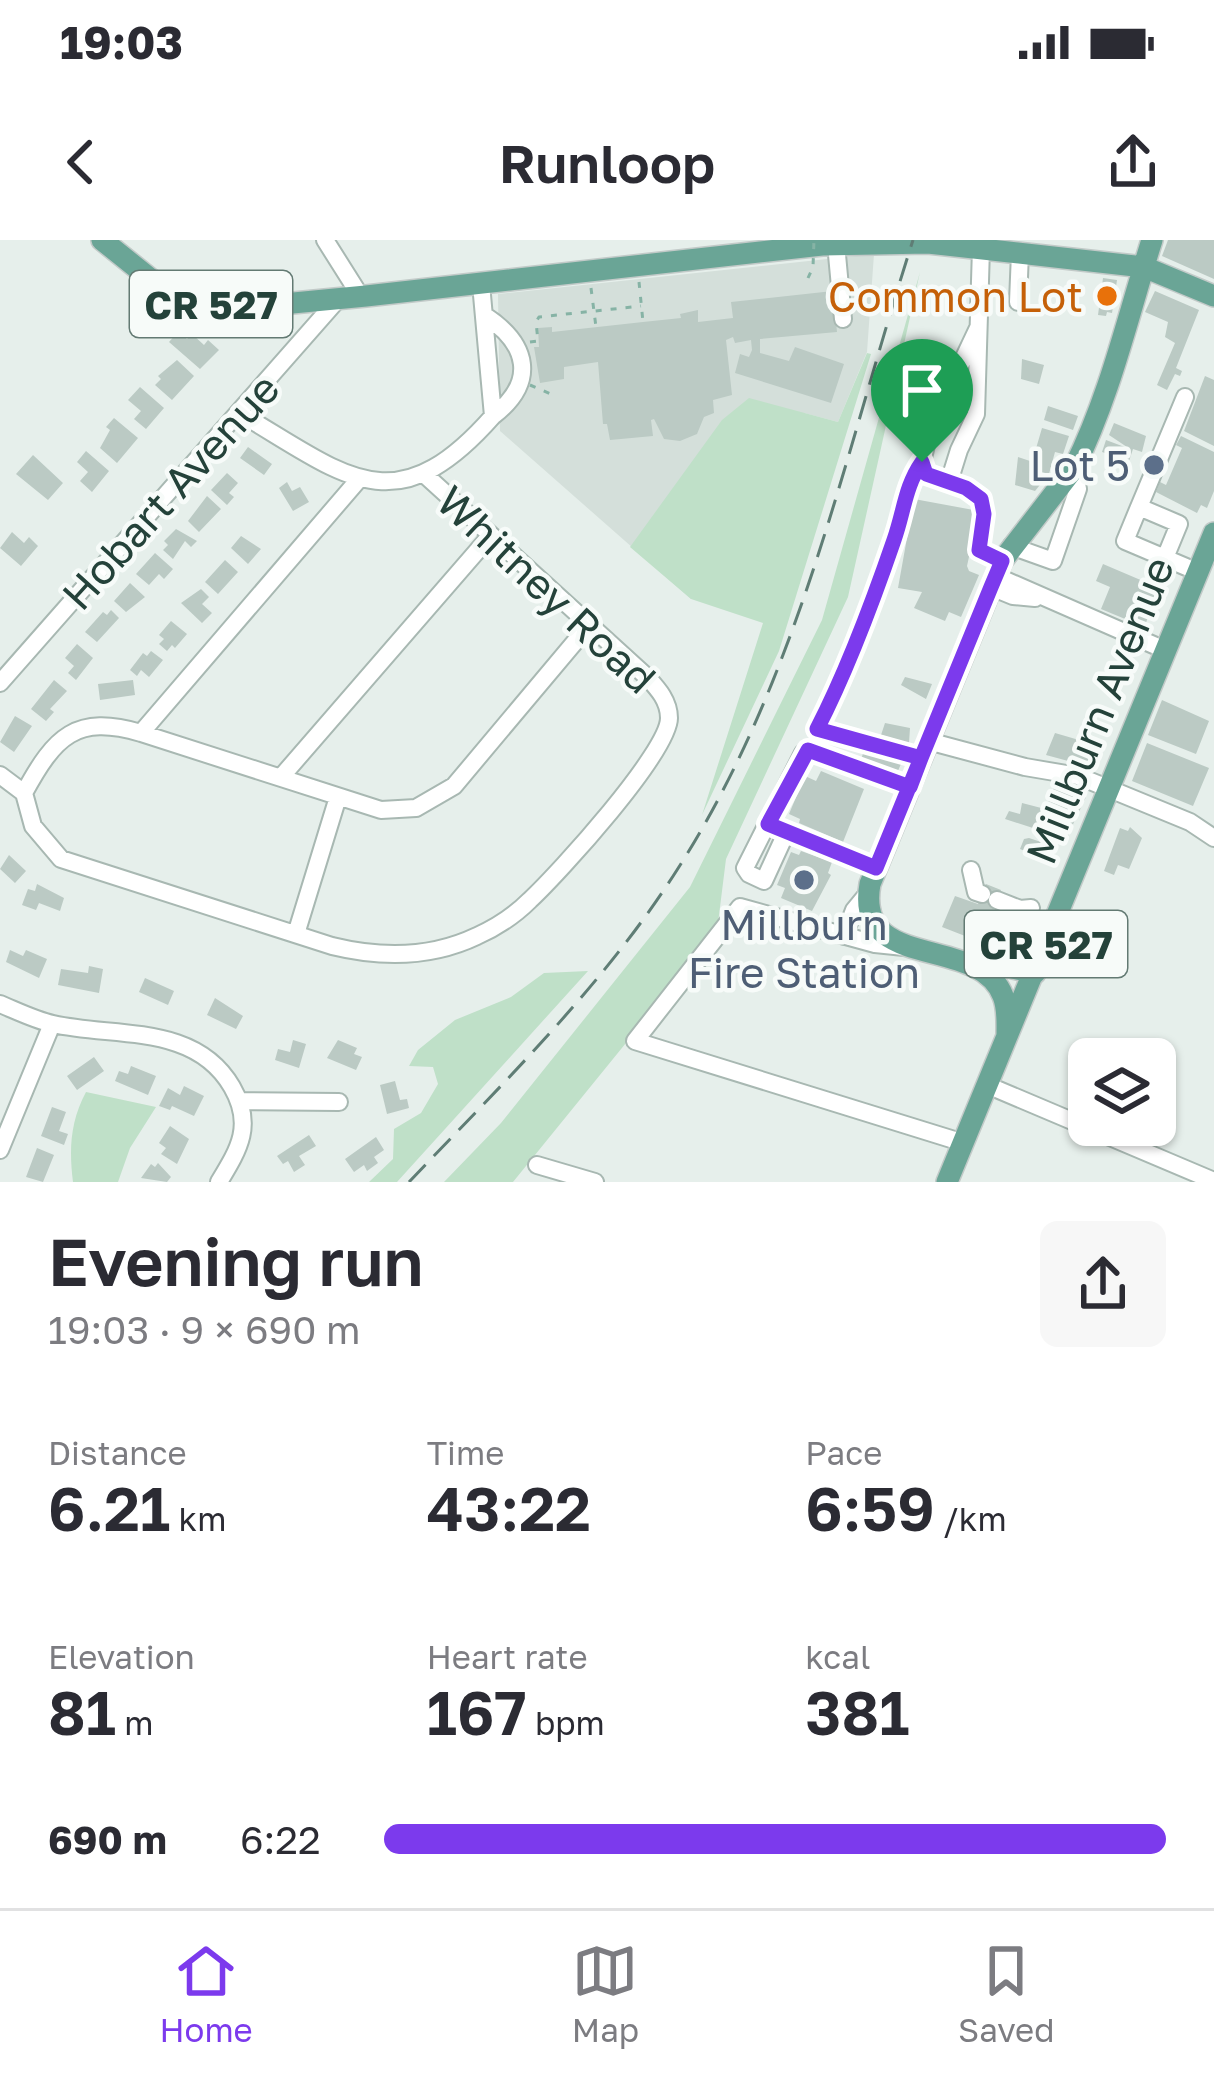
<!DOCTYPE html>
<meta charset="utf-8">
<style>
body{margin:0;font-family:"Golos Text",sans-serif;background:#f7f7f7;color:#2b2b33;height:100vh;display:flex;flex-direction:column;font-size:45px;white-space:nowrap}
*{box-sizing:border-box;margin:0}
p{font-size:39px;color:#7c7c81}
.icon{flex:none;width:66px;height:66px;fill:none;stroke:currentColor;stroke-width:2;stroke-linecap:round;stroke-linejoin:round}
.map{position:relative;height:942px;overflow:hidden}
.side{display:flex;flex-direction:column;background:#fff;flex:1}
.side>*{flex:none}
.controls{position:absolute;left:1068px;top:798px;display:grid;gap:24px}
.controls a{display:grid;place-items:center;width:108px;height:108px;border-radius:18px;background:#fff;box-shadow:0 3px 9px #0004;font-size:60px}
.pin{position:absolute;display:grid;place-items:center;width:102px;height:102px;color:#fff;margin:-123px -51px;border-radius:50% 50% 50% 0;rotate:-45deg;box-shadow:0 0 12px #0007}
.pin .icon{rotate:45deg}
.round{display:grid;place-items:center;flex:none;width:126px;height:126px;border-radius:18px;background:#f7f7f7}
.summary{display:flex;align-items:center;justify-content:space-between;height:204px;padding:0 48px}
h1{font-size:66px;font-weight:600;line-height:90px}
.stats{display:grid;grid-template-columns:repeat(3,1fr);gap:18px;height:204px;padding:12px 48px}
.stats div{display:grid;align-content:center}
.stats b{font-size:60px;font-weight:600}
.stats small{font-size:33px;font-weight:400}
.stats p{font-size:33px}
ul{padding:0 48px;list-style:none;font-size:39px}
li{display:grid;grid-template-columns:192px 144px 1fr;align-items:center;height:90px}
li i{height:30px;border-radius:15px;background:#7c3aed}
.status{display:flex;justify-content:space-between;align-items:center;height:84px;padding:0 60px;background:#fff;direction:ltr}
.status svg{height:33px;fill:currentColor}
header{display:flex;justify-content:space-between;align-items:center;height:156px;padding:0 48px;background:#fff;font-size:54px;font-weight:600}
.dock{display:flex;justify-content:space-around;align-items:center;height:168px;border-top:3px solid #e1e1e2;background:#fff;font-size:33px;color:#7c7c81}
.dock a{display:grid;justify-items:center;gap:6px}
.dock .selected{color:#7c3aed}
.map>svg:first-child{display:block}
.built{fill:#d4dfda}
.green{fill:#bfe0c8}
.building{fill:#bbcac4}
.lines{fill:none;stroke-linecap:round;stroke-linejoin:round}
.minor-casing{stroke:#a8b8b2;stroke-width:20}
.major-casing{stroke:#c2cac8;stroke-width:24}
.path{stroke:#86b3a5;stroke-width:3;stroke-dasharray:6 9;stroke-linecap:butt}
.minor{stroke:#fff;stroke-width:16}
.major{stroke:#6aa596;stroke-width:21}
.rail{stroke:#5f7d75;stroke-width:3;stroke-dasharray:24 12;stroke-linecap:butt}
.path-bridge{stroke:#86b3a5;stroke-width:3;stroke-dasharray:6 9;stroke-linecap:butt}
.route-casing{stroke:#fff;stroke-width:24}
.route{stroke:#7c3aed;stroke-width:15}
.food-dot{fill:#e8710a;stroke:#f7fbf9;stroke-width:4.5}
.service-dot{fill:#5c6f8a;stroke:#f7fbf9;stroke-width:4.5}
.labels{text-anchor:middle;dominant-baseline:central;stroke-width:9;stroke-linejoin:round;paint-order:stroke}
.shield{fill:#f7fbf9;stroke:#637a73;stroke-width:3}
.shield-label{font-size:39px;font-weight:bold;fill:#24423a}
.food-label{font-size:42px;fill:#c56008;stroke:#f7fbf9;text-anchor:end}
.service-label{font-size:42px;fill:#4e5e75;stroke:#f7fbf9;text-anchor:end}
.street-label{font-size:42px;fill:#24423a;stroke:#f7fbf9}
</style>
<div class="status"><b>19:03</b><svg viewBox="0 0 49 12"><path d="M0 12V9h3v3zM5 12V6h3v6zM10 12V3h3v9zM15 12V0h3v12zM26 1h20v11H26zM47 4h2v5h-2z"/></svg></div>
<header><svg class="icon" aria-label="back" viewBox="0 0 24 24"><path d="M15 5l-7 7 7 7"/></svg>Runloop<svg class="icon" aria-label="share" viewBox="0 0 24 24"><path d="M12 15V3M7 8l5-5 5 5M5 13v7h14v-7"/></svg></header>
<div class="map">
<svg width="1214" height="942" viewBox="0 0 1214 942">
<rect width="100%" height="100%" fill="#e6efeb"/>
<path class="built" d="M 874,14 L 867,112 L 838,182 L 804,173 L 691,359 L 500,191 L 498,54 Z"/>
<path class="green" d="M 920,32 L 848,357 L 726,619 L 717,691 L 513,942 L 444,942 L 501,883 L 690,647 L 822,380 Z
M 867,113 L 871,114 L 779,411 L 702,575 L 763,383 L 691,359 L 630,307 L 722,180 L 749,158 L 838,182 Z
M 588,731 L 397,942 L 369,942 L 393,919 L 394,889 L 421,873 L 438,844 L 433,827 L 409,826 L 418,810 L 455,780 L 511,757 L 544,733 Z
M 86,852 L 156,867 L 130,908 L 118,942 L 73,942 C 69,910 70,882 86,852 Z"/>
<path class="building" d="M 1168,0 L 1214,0 L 1214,39 L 1162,16 Z
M 1103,38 L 1117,40 L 1112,73 L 1107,72 L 1106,76 L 1098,75 Z
M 833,51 L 837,92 L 760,99 L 760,113 L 789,121 L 795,107 L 844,124 L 831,163 L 735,133 L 740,114 L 749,117 L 752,110 L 751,100 L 735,103 L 733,97 L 726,100 L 732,155 L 713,160 L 714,173 L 704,177 L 697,194 L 680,201 L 664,199 L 654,179 L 651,180 L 653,196 L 610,200 L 607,184 L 603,184 L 598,122 L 564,127 L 564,139 L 540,143 L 534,107 L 539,107 L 538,88 L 552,87 L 552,92 L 643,82 L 681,78 L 680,74 L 698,70 L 698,82 L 733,78 L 731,62 Z
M 1155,51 L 1199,70 L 1176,128 L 1182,131 L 1180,136 L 1175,134 L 1167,150 L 1157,145 L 1175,103 L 1165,97 L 1168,82 L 1145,72 Z
M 178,92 L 187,99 L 192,94 L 204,105 L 208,100 L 219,110 L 200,129 L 169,102 Z
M 1022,119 L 1044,125 L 1039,144 L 1021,139 Z
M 177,120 L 194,136 L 172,160 L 155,145 L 161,139 L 158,136 Z
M 1205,136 L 1214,140 L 1214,206 L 1184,191 Z
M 140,147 L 164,168 L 146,189 L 134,179 L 141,171 L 128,160 Z
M 1048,166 L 1078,176 L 1073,190 L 1044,180 Z
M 114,178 L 138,198 L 117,223 L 100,208 L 110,190 L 106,187 Z
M 1114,183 L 1146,196 L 1142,212 L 1133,209 L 1129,221 L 1102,212 L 1106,200 L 1130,209 L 1109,195 Z
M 1042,188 L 1069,196 L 1063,214 L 1055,212 L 1049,234 L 1034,230 L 1048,235 L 1035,251 L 1015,245 L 1018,217 L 1030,221 L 1030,229 Z
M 1181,196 L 1214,212 L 1214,251 L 1207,268 L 1201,265 L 1197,273 L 1156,252 L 1160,242 L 1166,245 L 1182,208 L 1176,205 Z
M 248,207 L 272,224 L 264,235 L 240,218 Z
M 86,211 L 109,231 L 92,252 L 80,241 L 88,232 L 77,222 Z
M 33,215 L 63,243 L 48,260 L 16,234 Z
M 227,233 L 238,243 L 229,253 L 234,257 L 227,265 L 211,250 Z
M 287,242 L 292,251 L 300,247 L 309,262 L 293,271 L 279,248 Z
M 207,256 L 221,269 L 199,292 L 188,281 Z
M 914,259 L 979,271 L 967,326 L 969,331 L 979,335 L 961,377 L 949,372 L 945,381 L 914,368 L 922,352 L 898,348 Z
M 176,289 L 197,301 L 191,307 L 185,301 L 173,319 L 163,310 L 168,305 L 164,301 Z
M 12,292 L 24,303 L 29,297 L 38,306 L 21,326 L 0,308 Z
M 241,296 L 261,309 L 248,324 L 231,308 Z
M 155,313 L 173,329 L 164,339 L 159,334 L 149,345 L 136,334 Z
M 225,320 L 238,332 L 218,354 L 205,342 Z
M 1103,324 L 1157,347 L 1146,383 L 1142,386 L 1101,369 L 1110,347 L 1096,341 Z
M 130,343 L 145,357 L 126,372 L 114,361 Z
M 201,349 L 209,357 L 202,364 L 212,373 L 202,383 L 181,363 Z
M 111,370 L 119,378 L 97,402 L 85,392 L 103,372 L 107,375 Z
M 171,381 L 187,394 L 175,408 L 172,405 L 167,411 L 159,404 L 164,399 L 159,395 Z
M 77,404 L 93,418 L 76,440 L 68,433 L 74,426 L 65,418 Z
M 151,411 L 163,420 L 149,437 L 141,430 L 137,436 L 130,430 L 143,413 L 147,416 Z
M 905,437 L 932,444 L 926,459 L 901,445 Z
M 54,440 L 67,451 L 50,469 L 54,472 L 46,481 L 31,469 Z
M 133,440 L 135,455 L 100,460 L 98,444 Z
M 1162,460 L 1209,481 L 1196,514 L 1148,495 Z
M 15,476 L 32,486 L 14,512 L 0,502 Z
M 885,483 L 910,488 L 909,503 L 881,495 Z
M 1055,493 L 1103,507 L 1094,528 L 1046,515 Z
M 1147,503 L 1209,528 L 1193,566 L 1132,541 Z
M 865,507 L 904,517 L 897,533 L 860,523 Z
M 821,531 L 864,549 L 843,602 L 799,583 L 800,579 L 789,574 L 805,536 L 816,541 Z
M 1055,544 L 1086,557 L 1078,574 L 1048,561 Z
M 1022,563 L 1076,577 L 1067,599 L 1005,579 L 1009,571 L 1020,574 Z
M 1130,587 L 1142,598 L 1129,629 L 1118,625 L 1114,635 L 1104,631 L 1120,588 L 1128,591 Z
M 1029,598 L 1053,606 L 1048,620 L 1020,609 L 1024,599 Z
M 801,611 L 832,622 L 828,633 L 831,635 L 812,671 L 781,658 L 785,648 L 777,645 L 791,612 L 799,615 Z
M 9,615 L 26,631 L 15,643 L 0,629 Z
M 37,644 L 64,658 L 60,671 L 39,663 L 36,670 L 22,665 L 28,649 L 35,651 Z
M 986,644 L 1001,650 L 993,669 L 1025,682 L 1015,710 L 967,691 L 965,696 L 942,687 L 955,656 L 978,664 Z
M 10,710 L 23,716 L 26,710 L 47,719 L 39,738 L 6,722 Z
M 89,726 L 103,729 L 99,753 L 58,745 L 61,729 L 88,733 Z
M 145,738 L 174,751 L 168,765 L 139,752 Z
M 215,758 L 243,776 L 236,789 L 207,775 Z
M 293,800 L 306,804 L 299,828 L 275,820 L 278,809 L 290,812 Z
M 338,800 L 357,808 L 354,814 L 362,817 L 356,830 L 327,818 Z
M 94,817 L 104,831 L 77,850 L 67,836 Z
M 131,826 L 156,836 L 148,855 L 115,841 L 119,831 L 128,834 Z
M 395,841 L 400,860 L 407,859 L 409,868 L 387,874 L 380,845 Z
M 184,846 L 204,856 L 194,876 L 172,866 L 170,870 L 159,866 L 168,848 L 180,855 Z
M 52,867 L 66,872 L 59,891 L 68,894 L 64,905 L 41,896 Z
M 170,886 L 189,899 L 177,924 L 161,914 L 166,908 L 159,903 Z
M 309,895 L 316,906 L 299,916 L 305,925 L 294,932 L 288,921 L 283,924 L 277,916 Z
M 376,897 L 384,910 L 374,917 L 378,923 L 367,931 L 364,925 L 354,932 L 345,919 Z
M 37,908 L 54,915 L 43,942 L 26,937 Z
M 158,923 L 171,937 L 167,942 L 141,938 L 151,924 L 155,927 Z"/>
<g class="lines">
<defs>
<path id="minor" d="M 325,0 L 361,57
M 836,4 L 843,79
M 1018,62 L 1020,13
M 484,75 C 529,104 537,142 493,176
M 978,88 L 960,126 L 942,139 L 922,222 L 926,234 L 966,248 L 981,259 L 984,274 L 979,310 L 1002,321
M 241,174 C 346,236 395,287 493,176 L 481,44
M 949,242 L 959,210 L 976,174 L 981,8
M 1139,267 L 1125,301 L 1165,318 L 1179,284 L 1139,267 L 1185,157
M 1011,306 L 1053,321 L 1078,249 L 1074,228
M 1165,318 L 1198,332
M 996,336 L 1165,410
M 991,347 L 1013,356 L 1035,358
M 0,443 L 339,58
M 141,493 L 360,238
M 928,501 L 1025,527 L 1078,536 L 1190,582 L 1214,598
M 921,518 L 817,489 C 848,429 872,364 894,300 C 904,272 905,247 922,222
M 0,535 L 24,553 L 33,586 L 61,619 L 332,706 C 381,718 431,718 477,696 C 497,687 515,675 530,660 C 559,633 669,512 669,478 C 669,461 658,449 648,438 L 424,234
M 282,536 L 491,295
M 24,553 C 55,496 76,474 141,493 L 381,570 L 416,568 L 454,546 L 590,384
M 777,588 L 876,628
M 786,593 L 764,641 L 749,634 L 745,628 L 803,513 L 808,510 L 909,547
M 971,630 L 976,652 L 982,654
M 997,660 L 1020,669 L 1031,668
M 296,694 L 338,557
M 844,696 L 854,670 L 868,653
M 904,707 L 875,704 L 740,667 L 635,801 L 964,903
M 0,764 C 17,771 35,780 53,784 C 115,798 195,783 232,847 C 254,885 239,909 219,942
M 987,845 L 1214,941
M 239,861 L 339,862
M 0,910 L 52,784
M 537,925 L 595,942"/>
<path id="major" d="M 102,0 L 163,49 L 218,66 L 252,67 L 366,56 L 822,5 L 928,3 L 1144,27 L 1214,56
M 972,724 L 991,723 L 1035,733
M 1007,794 C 1007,781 1008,768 1003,756 C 979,693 854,734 870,644 L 1002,321 L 1074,228 C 1110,156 1128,76 1152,0
M 947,942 L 1214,293"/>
</defs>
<use href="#minor" class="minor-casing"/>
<use href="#major" class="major-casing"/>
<path class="path" d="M 639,42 L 643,82
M 591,48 L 596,87
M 530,102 L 538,101 L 536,82 L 539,77 L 641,66
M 530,145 L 553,155"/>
<use href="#minor" class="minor"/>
<use href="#major" class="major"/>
<path class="rail" d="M 409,942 C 503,843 603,746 677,630 C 800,438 844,215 913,0"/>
<path class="path-bridge" d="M 808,38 L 813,27 L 814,0"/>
</g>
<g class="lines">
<defs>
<path id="route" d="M 922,222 L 926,234 L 966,248 L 981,259 L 984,274 L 979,310 L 1002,321 L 991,347 L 876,628 L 768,584 L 808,510 L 910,547 L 921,518 L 817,489 C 848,429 872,364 894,300 C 904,272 905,246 922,222"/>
</defs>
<use href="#route" class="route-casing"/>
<use href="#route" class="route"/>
</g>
<circle class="food-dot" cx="1107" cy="56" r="12"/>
<g class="service-dot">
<circle cx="1154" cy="225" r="12"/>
<circle cx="804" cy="640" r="12"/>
</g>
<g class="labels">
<g class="shield">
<rect x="130" y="31" width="162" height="66" rx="9"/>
<rect x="965" y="671" width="162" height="66" rx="9"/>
</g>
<g class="shield-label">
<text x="211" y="64">CR 527</text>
<text x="1046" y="704">CR 527</text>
</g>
<g class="food-label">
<text x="1083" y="56">Common Lot</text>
</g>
<g class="service-label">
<text x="1130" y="225">Lot 5</text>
<text x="804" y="684" text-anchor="middle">Millburn<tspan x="804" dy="48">Fire Station</tspan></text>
</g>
<g class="street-label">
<text transform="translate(170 251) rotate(-48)">Hobart Avenue</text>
<text transform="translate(547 349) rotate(43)">Whitney Road</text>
<text transform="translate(1099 470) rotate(-68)">Millburn Avenue</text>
</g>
</g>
</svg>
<div class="controls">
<a><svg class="icon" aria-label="layers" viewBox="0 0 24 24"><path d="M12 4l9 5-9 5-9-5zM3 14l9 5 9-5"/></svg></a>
</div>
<div class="pin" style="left:922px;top:222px;background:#1e9e55"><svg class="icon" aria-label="arrive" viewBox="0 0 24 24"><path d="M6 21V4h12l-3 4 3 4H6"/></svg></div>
</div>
<section class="side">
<div class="summary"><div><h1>Evening run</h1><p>19:03 · 9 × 690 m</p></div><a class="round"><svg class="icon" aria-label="share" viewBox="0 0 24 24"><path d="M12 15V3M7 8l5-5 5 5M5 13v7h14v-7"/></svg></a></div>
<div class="stats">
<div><p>Distance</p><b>6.21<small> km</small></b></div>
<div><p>Time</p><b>43:22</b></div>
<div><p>Pace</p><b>6:59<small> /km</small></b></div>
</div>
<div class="stats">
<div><p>Elevation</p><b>81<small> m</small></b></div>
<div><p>Heart rate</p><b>167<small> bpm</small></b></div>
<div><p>kcal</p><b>381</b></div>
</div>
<ul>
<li><b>690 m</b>6:22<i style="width:100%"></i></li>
</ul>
</section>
<nav class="dock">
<a class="selected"><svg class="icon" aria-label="home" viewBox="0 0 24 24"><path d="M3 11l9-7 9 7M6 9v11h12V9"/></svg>Home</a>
<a><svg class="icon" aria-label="map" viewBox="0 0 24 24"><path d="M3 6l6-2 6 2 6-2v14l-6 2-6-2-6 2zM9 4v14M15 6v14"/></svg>Map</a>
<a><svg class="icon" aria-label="saved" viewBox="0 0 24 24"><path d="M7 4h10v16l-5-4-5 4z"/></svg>Saved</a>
</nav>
